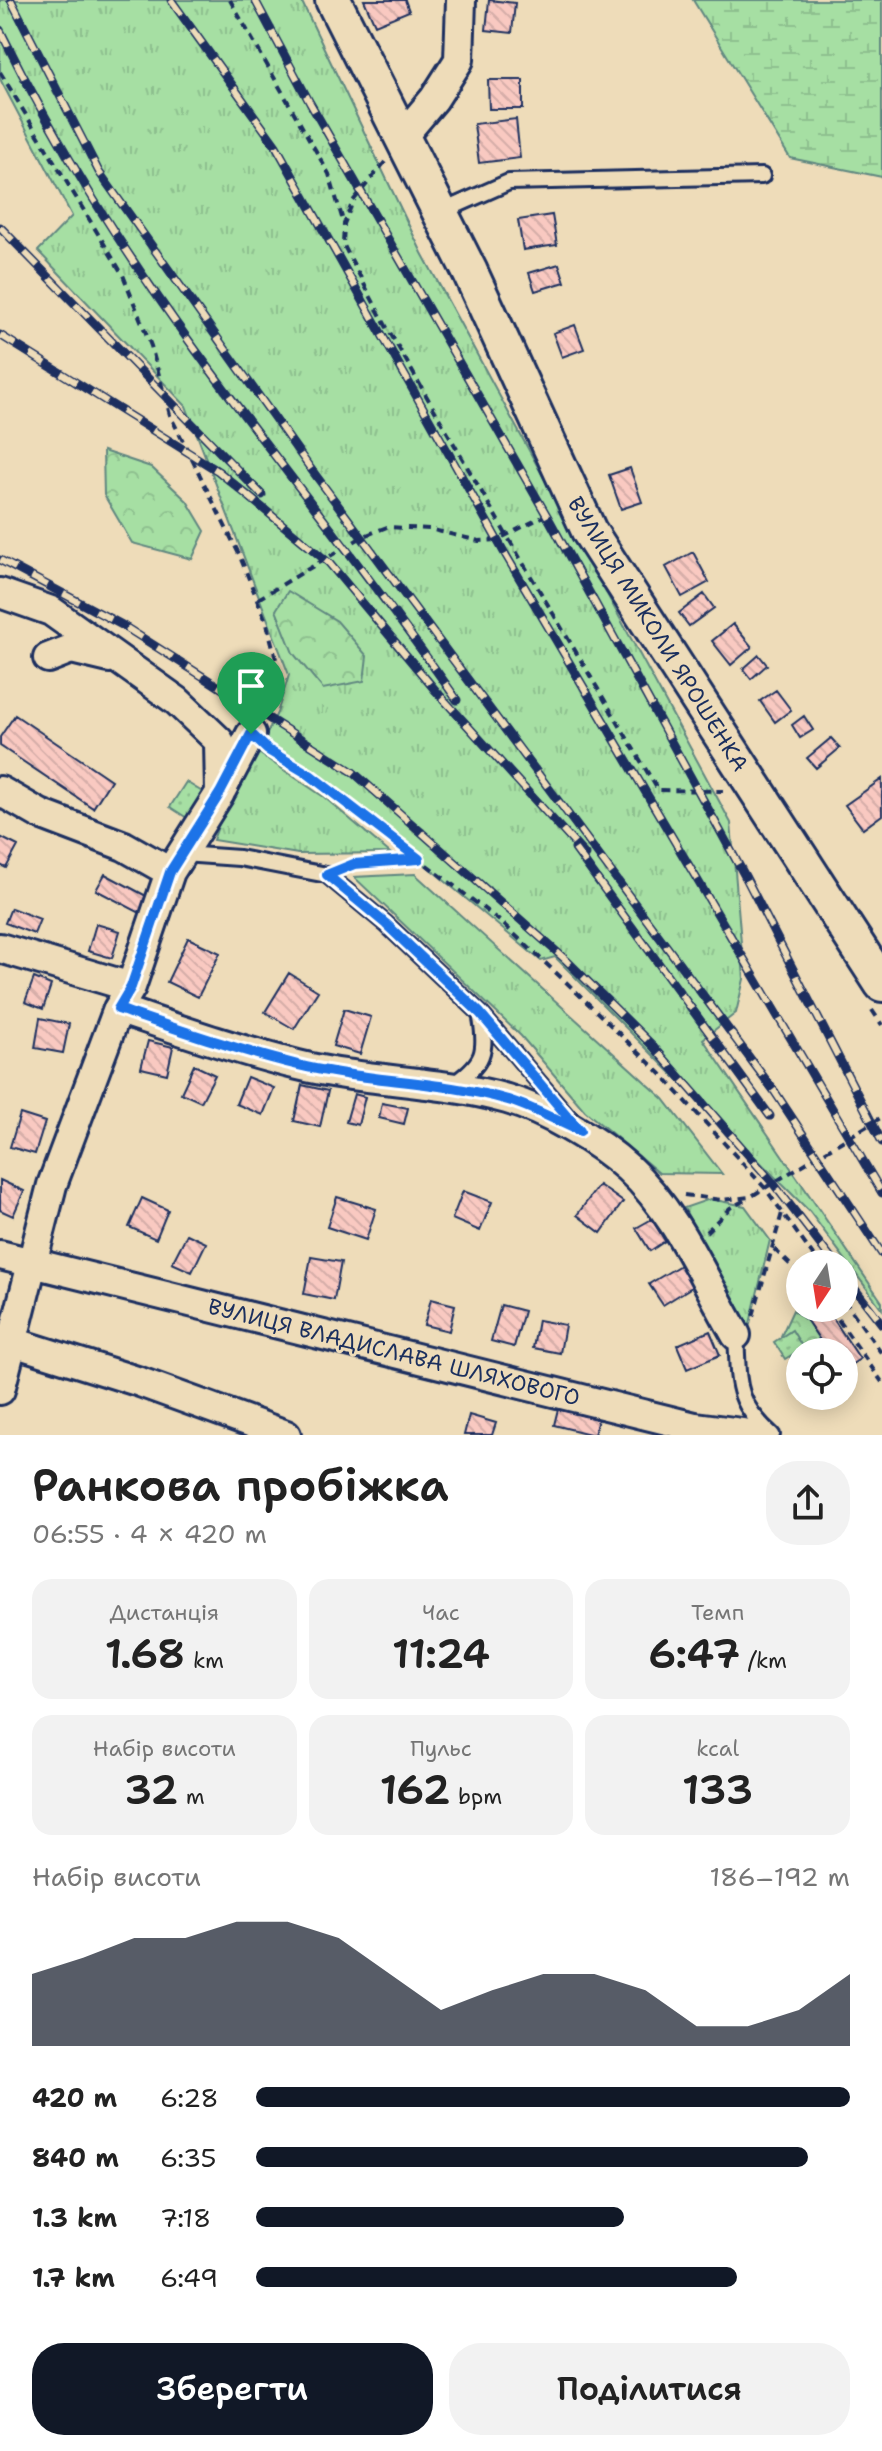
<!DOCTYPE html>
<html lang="uk">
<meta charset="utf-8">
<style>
body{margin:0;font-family:"Shantell Sans",sans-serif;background:#f2f2f2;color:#222;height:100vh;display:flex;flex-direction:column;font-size:30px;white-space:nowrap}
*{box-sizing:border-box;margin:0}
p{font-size:26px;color:#767676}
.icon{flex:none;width:44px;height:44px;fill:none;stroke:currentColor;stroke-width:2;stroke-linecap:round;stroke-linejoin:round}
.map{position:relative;height:1435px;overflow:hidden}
.panel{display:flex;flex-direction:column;background:#fff;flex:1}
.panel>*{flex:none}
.needle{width:52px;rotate:192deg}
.tools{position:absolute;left:786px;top:1250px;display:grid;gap:16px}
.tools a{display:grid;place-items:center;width:72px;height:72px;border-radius:50%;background:#fff;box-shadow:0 4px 20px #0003;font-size:40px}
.pin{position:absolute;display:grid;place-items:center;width:68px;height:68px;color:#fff;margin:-82px -34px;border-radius:50% 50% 50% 0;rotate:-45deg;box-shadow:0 0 8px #0007}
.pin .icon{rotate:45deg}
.round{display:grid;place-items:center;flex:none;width:84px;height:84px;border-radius:32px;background:#f2f2f2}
.headline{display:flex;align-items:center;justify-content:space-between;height:136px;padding:0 32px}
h1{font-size:44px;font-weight:600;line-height:60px}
.metrics{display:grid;grid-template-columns:repeat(3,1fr);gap:12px;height:136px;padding:8px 32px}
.metrics div{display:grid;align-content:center;border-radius:20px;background:#f2f2f2;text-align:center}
.metrics b{font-size:40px;font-weight:600}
.metrics small{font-size:22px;font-weight:400}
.metrics p{font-size:22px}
.chart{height:224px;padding:16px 32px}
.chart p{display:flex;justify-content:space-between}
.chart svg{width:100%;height:144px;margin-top:8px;fill:#111827;opacity:.7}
.primary-button{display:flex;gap:16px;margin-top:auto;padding:16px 32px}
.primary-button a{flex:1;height:92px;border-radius:32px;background:#111827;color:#fff;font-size:32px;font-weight:600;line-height:92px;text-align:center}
.primary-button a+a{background:#f2f2f2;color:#222}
ul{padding:0 32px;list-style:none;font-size:26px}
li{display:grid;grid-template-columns:128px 96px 1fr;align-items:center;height:60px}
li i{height:20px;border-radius:10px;background:#111827}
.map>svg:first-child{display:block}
.grass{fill:url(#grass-tufts);stroke:#608780;stroke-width:2}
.forest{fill:url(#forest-crowns);stroke:#608780;stroke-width:2}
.wetland{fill:url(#wetland-marsh);stroke:#608780;stroke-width:2}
.park{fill:url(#park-dots);stroke:#608780;stroke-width:2}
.building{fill:url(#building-back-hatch);stroke:#1b2f5e;stroke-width:2}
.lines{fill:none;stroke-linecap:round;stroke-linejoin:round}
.service-casing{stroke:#1b2f5e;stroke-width:20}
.minor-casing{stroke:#1b2f5e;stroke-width:34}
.tertiary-casing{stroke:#1b2f5e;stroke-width:40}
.path{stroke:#1b2f5e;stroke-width:4;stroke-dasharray:8 6;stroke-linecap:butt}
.service{stroke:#eedcb9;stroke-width:14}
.minor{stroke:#eedcb9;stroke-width:28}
.tertiary{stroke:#eedcb9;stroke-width:34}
.rail-casing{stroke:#1b2f5e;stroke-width:9}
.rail{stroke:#eedcb9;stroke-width:6;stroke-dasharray:18;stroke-linecap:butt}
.route-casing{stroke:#fff;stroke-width:16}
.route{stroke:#1a73e8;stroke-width:10}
.labels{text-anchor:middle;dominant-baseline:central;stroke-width:6;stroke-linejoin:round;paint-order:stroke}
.street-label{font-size:22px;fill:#1b2f5e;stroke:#eedcb9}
</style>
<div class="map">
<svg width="882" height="1435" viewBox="0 0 882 1435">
<defs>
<pattern id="grass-tufts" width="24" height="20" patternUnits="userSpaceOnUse" patternTransform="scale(2)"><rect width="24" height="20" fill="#a6dfa3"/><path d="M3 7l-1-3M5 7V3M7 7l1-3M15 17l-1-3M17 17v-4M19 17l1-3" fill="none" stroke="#8ec08f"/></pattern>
<pattern id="forest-crowns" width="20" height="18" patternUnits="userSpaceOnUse" patternTransform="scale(2)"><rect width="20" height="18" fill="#a6dfa3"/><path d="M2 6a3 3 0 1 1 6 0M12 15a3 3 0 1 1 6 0" fill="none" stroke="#8ec08f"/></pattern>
<pattern id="wetland-marsh" width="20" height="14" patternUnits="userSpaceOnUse" patternTransform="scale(2)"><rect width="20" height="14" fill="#a6dfa3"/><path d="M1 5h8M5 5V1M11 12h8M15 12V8" fill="none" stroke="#8ec08f"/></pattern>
<pattern id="park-dots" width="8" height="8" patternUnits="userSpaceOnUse" patternTransform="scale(2)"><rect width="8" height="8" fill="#a6dfa3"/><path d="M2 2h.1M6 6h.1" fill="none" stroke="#8ec08f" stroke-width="1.8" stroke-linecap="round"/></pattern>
<pattern id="building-back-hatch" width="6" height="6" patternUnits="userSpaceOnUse" patternTransform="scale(2)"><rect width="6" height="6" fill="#f9c9c1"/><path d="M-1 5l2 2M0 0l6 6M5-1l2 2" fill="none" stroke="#d5ada8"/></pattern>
</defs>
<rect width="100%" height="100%" fill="#eedcb9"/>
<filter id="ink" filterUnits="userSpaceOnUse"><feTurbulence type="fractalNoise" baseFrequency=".0125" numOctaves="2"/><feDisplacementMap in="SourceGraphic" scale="16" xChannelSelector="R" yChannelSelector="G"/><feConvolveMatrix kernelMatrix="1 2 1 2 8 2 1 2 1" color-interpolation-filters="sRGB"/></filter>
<g filter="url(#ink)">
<path class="grass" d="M 0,0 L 301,0 L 422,253 L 731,823 L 744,979 L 736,1013 L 703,1039 L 882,1302 L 882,1309 L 809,1211 L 555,957 L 541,961 L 410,852 L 262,744 L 277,713 L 289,675 L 186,406 L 38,251 L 72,216 L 0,79 Z
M 254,750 L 324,797 L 390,853 L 298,854 L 213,840 L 233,787 Z
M 415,874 L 664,1099 L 722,1174 L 659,1173 L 585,1111 L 521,1036 L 354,877 Z
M 710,1199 L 745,1206 L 770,1240 L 748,1332 L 684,1208 Z"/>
<path class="forest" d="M 103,451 L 151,467 L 187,501 L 205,531 L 192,559 L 132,543 L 104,495 Z
M 288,591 L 337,621 L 367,656 L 364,681 L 323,689 L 293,653 L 276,610 Z
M 793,1310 L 808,1322 L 827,1352 L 800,1352 L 800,1378 L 781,1336 Z"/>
<path class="wetland" d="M 693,0 L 882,0 L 882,177 L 790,158 Z"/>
<path class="park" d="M 186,782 L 204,793 L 187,818 L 170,807 Z
M 792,1330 L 803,1348 L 785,1359 L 774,1342 Z"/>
<path class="building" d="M 364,0 L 405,0 L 409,11 L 375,25 Z
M 489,0 L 515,3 L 512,33 L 486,30 Z
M 488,80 L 523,80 L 523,109 L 489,109 Z
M 516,119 L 520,158 L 479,163 L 474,124 Z
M 552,215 L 557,245 L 523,250 L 518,220 Z
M 559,264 L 565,282 L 535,291 L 529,273 Z
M 575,325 L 584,349 L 562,357 L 553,333 Z
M 630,468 L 642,502 L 621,509 L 609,475 Z
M 693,552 L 709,582 L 682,597 L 666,567 Z
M 704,594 L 714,608 L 689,626 L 679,613 Z
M 733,624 L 752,647 L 731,665 L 712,641 Z
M 759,655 L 767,665 L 751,679 L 743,669 Z
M 776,690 L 791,710 L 775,722 L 760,701 Z
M 15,715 L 111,780 L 93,808 L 0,746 L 0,737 Z
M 804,716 L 813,730 L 800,738 L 792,725 Z
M 831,738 L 840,748 L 816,768 L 807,758 Z
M 882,779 L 882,815 L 863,829 L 845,805 Z
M 0,837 L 18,846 L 6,868 L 0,865 Z
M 105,874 L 150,898 L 142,914 L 96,890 Z
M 11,908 L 40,919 L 34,934 L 5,923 Z
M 96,924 L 120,931 L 112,958 L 88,951 Z
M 188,938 L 220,953 L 198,997 L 167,982 Z
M 289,973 L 318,991 L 294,1029 L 265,1012 Z
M 34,978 L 51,985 L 43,1009 L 25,1002 Z
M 344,1009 L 371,1017 L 360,1054 L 333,1046 Z
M 40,1018 L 69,1024 L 63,1053 L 35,1048 Z
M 148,1041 L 173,1047 L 167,1074 L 141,1068 Z
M 194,1065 L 215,1075 L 201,1102 L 181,1093 Z
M 247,1077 L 274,1088 L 263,1115 L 236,1104 Z
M 302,1085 L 328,1091 L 320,1127 L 294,1121 Z
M 354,1094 L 365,1097 L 358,1125 L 346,1122 Z
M 382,1103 L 408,1108 L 404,1124 L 379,1118 Z
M 20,1114 L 45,1122 L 35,1154 L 10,1147 Z
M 0,1180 L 24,1191 L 13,1216 L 0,1210 Z
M 599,1185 L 623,1202 L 601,1233 L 577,1215 Z
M 463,1191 L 492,1202 L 480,1231 L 452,1219 Z
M 337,1197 L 376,1209 L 366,1240 L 327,1227 Z
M 142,1198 L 168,1210 L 156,1239 L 129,1227 Z
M 652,1219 L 665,1241 L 650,1251 L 636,1228 Z
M 187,1234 L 206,1243 L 192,1272 L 172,1263 Z
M 311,1257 L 341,1262 L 334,1300 L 304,1294 Z
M 682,1264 L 695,1285 L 663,1305 L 649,1284 Z
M 431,1299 L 455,1305 L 449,1331 L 424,1325 Z
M 800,1304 L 800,1308 L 826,1308 L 860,1359 L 844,1369 L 844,1352 L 828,1352 L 797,1306 Z
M 501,1305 L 524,1311 L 514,1347 L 491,1341 Z
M 538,1320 L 565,1325 L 560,1353 L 533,1348 Z
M 710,1331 L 720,1355 L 687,1369 L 677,1345 Z
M 558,1409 L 598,1419 L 594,1435 L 554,1425 Z
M 469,1415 L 496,1423 L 492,1435 L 464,1435 Z"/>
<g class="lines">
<defs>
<path id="service" d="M 441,212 L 509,182 L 762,176
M 182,854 L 239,858 L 327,875 L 386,924 L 480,1013 L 570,1119
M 451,1086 C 484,1063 488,1053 480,1013
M 736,1335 C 739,1382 734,1401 772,1435"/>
<path id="minor" d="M 402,137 L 434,99 L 459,60 L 461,0
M 0,593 L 51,611 L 177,701 L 219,741 L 220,793 L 170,872 L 131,987 L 118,1009 L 52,1185 L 0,1390
M 48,658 L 71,649 L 109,658
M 222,789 L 251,734
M 0,791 L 40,814 L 124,846 L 170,872
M 0,948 L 131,987
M 118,1009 C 177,1029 237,1050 298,1065 C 366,1082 439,1080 507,1099 C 547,1111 597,1140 628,1168 C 677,1213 703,1278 736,1335
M 0,1255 L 695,1427 L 757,1435
M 13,1342 L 140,1382 L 286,1435"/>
<path id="tertiary" d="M 333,0 L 470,272 L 589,531 L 882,984"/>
</defs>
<use href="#service" class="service-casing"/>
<use href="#minor" class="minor-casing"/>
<use href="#tertiary" class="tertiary-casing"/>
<path class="path" d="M 230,0 L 329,174 L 343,221
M 0,72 L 123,275 L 151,346 L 170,415 L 239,554 L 267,624 L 277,663 L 268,700 L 263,711
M 385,162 L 353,201 L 344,224 L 343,244 L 385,324 L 507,536 L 658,790 L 723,791
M 258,599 L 362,537 L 387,527 L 429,529 L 479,541 L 497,540 L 550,513
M 268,750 L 310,775 L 501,922 L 566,982 L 661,1074 L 765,1188 L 819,1264
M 344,868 L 354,864 L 418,859
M 872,1010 L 882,1025
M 684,1195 L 722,1200 L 750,1197 L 882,1117
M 706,1232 L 730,1208 L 745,1200
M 774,1249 L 800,1274
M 844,1300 L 882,1354
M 830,1308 L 882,1382
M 753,1316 L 782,1213"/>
<use href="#service" class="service"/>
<use href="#minor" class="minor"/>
<use href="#tertiary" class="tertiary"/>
<defs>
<path id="rail" d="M 11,0 L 99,172 L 308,465 L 775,1092 L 882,1254
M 171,0 L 276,146 L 504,552 L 882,1193
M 255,0 L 310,103 L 550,521 L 746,878 L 882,1142
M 0,30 C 28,87 60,145 94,200 C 202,375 340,531 457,700
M 0,227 L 262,495
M 0,335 L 218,471 L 329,563 L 436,691 L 585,855
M 0,560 L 122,625 L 353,772 L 566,960 L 653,1046 L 773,1183 L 835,1264
M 575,849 L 770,1116
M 844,1275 L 882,1324"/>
</defs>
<use href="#rail" class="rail-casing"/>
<use href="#rail" class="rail"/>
</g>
</g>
<g class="lines" filter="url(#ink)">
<defs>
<path id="route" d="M 251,734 L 268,750 L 310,775 L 419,859 L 354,864 L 327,875 L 386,924 L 480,1013 L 580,1131 C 557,1121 532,1107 508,1100 C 440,1080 367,1082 298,1065 C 237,1050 177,1029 118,1009 L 131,987 L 170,872 L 220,793 Z"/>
</defs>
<use href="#route" class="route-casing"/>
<use href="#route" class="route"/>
</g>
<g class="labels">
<g class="street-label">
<text transform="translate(658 634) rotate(58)">ВУЛИЦЯ МИКОЛИ ЯРОШЕНКА</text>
<text transform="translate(394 1352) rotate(14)">ВУЛИЦЯ ВЛАДИСЛАВА ШЛЯХОВОГО</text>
</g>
</g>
</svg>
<div class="tools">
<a><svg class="needle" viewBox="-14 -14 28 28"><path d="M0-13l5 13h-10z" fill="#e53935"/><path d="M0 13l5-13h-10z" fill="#767676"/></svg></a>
<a><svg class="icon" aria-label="locate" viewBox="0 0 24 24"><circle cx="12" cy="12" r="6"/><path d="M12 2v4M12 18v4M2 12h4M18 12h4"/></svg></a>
</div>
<div class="pin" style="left:251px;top:734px;background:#1e9e55"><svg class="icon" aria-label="arrive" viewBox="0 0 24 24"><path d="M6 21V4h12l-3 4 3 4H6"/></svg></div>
</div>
<section class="panel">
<div class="headline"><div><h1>Ранкова пробіжка</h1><p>06:55 · 4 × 420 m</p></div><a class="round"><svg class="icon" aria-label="share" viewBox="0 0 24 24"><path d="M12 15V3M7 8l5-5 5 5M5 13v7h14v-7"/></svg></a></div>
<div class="metrics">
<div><p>Дистанція</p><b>1.68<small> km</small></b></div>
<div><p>Час</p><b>11:24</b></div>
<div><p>Темп</p><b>6:47<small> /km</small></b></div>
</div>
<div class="metrics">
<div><p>Набір висоти</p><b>32<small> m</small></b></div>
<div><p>Пульс</p><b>162<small> bpm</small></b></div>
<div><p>kcal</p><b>133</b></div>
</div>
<div class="chart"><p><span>Набір висоти</span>186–192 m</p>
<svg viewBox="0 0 160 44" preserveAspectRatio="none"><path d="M0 44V22L10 17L20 11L30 11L40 6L50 6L60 11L70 22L80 33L90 27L100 22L110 22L120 27L130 38L140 38L150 33L160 22V44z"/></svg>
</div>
<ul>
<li><b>420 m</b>6:28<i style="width:100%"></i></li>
<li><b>840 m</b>6:35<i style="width:93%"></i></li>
<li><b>1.3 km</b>7:18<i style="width:62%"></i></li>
<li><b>1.7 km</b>6:49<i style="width:81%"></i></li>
</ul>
<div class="primary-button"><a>Зберегти</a><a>Поділитися</a></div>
</section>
